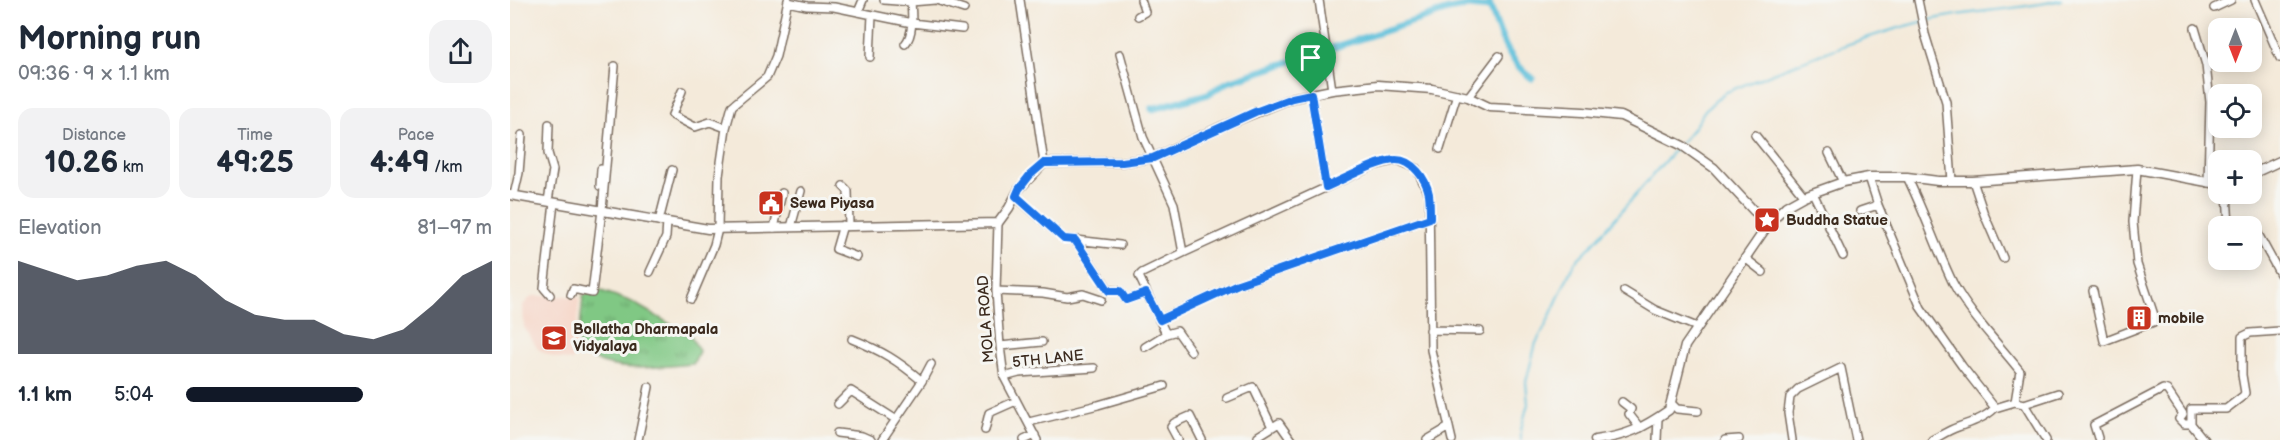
<!DOCTYPE html>
<meta charset="utf-8">
<style>
body{margin:0;font-family:"Balsamiq Sans",sans-serif;background:#f2f2f3;color:#1f2937;height:100vh;display:flex;flex-direction:column;font-size:22px;white-space:nowrap}
*{box-sizing:border-box;margin:0}
p{font-size:20px;color:#747a83}
.icon{flex:none;width:33px;height:33px;fill:none;stroke:currentColor;stroke-width:2;stroke-linecap:round;stroke-linejoin:round}
.map{position:relative;flex:1;overflow:hidden}
.side{display:flex;flex-direction:column;background:#fff;width:510px}
.side>*{flex:none}
.needle{width:39px;rotate:180deg}
.fabs{position:absolute;left:1698px;top:18px;display:grid;gap:12px}
.fabs a{display:grid;place-items:center;width:54px;height:54px;border-radius:12px;background:#fff;box-shadow:0 3px 15px #0003;font-size:30px}
.pin{position:absolute;display:grid;place-items:center;width:51px;height:51px;color:#fff;margin:-62px -26px;border-radius:50% 50% 50% 0;rotate:-45deg;box-shadow:0 0 6px #0007}
.pin .icon{rotate:45deg}
.round{display:grid;place-items:center;flex:none;width:63px;height:63px;border-radius:18px;background:#f2f2f3}
.overview{display:flex;align-items:center;justify-content:space-between;height:102px;padding:0 18px}
h1{font-size:33px;font-weight:600;line-height:45px}
.stats{display:grid;grid-template-columns:repeat(3,1fr);gap:9px;height:102px;padding:6px 18px}
.stats div{display:grid;align-content:center;border-radius:15px;background:#f2f2f3;text-align:center}
.stats b{font-size:30px;font-weight:600}
.stats small{font-size:16px;font-weight:400}
.stats p{font-size:16px}
.chart{height:168px;padding:12px 18px}
.chart p{display:flex;justify-content:space-between}
.chart svg{width:100%;height:108px;margin-top:6px;fill:#111827;opacity:.7}
ul{padding:0 18px;list-style:none;font-size:20px}
li{display:grid;grid-template-columns:96px 72px 1fr;align-items:center;height:45px}
li i{height:15px;border-radius:8px;background:#111827}
main{display:flex;flex:1;min-height:0}
.map>svg:first-child{display:block}
.built{fill:#f6d2c3}
.grass{fill:url(#grass-tufts);stroke:#5e7951;stroke-width:1.5}
.lines{fill:none;stroke-linecap:round;stroke-linejoin:round}
.stream{stroke:#5cbfda;stroke-width:2}
.canal{stroke:#5cbfda;stroke-width:7}
.minor-casing{stroke:#7c6d60;stroke-width:10}
.tertiary-casing{stroke:#7c6d60;stroke-width:11}
.minor{stroke:#fff;stroke-width:7}
.tertiary{stroke:#fff;stroke-width:8}
.route-casing{stroke:#fff;stroke-width:12}
.route{stroke:#1a73e8;stroke-width:8}
.labels{text-anchor:middle;dominant-baseline:central;stroke-width:6;stroke-linejoin:round;paint-order:stroke}
.poi-label{font-size:15px;font-weight:bold;fill:#3b2a1e;stroke:#f6f6f2;text-anchor:start}
.street-label{font-size:15px;fill:#3b2a1e;stroke:#f6f6f2}
</style>
<main>
<section class="side">
<div class="overview"><div><h1>Morning run</h1><p>09:36 · 9 × 1.1 km</p></div><a class="round"><svg class="icon" aria-label="share" viewBox="0 0 24 24"><path d="M12 15V3M7 8l5-5 5 5M5 13v7h14v-7"/></svg></a></div>
<div class="stats">
<div><p>Distance</p><b>10.26<small> km</small></b></div>
<div><p>Time</p><b>49:25</b></div>
<div><p>Pace</p><b>4:49<small> /km</small></b></div>
</div>
<div class="chart"><p><span>Elevation</span>81–97 m</p>
<svg viewBox="0 0 160 44" preserveAspectRatio="none"><path d="M0 44V6L10 10L20 14L30 12L40 8L50 6L60 12L70 22L80 28L90 30L100 30L110 36L120 38L130 34L140 24L150 12L160 6V44z"/></svg>
</div>
<ul>
<li><b>1.1 km</b>5:04<i style="width:58%"></i></li>
</ul>
</section>
<div class="map">
<svg width="1770" height="440" viewBox="0 0 1770 440">
<defs>
<pattern id="grass-tufts" width="24" height="20" patternUnits="userSpaceOnUse" patternTransform="scale(1.5)"><rect width="24" height="20" fill="#80c884"/><path d="M3 7l-1-3M5 7V3M7 7l1-3M15 17l-1-3M17 17v-4M19 17l1-3" fill="none" stroke="#6aa36b"/></pattern>
</defs>
<rect width="100%" height="100%" fill="#f6f6f2"/>
<filter id="ink" filterUnits="userSpaceOnUse"><feTurbulence type="fractalNoise" baseFrequency=".0167" numOctaves="2"/><feDisplacementMap in="SourceGraphic" scale="12" xChannelSelector="R" yChannelSelector="G"/><feConvolveMatrix kernelMatrix="1 2 1 2 8 2 1 2 1" color-interpolation-filters="sRGB"/></filter>
<filter id="wash" filterUnits="userSpaceOnUse"><feTurbulence type="fractalNoise" baseFrequency=".008" numOctaves="4" result="noise"/><feDisplacementMap in="SourceGraphic" scale="24" xChannelSelector="R" yChannelSelector="G"/><feGaussianBlur stdDeviation="1.35" result="paint"/><feColorMatrix in="noise" values="0 0 0 0 0 0 0 0 0 0 0 0 0 0 0 0 0 1.4 0 .05"/><feComposite in="paint" operator="in"/></filter>
<g filter="url(#wash)">
<rect width="100%" height="100%" fill="#f4eada"/>
<path class="built" d="M 22,296 L 56,296 L 69,298 L 65,350 L 62,361 L 43,357 L 28,349 L 14,327 L 13,305 Z"/>
<path class="grass" d="M 84,288 L 122,302 L 181,336 L 189,351 L 183,364 C 154,366 121,372 92,363 C 84,360 75,353 68,348 L 73,297 Z"/>
<g class="lines">
<path class="stream" d="M 1171,143 L 1182,130 L 1195,110 L 1214,93 C 1281,66 1349,36 1420,20 C 1463,10 1508,10 1551,0
M 1011,440 L 1011,429 L 1018,404 L 1016,382 L 1026,343 L 1035,327 L 1064,263 L 1082,245 L 1167,147"/>
<path class="canal" d="M 978,0 C 988,29 996,61 1022,78
M 642,109 L 698,94 L 718,82 L 938,10 L 958,6 L 980,8"/>
</g>
</g>
<g filter="url(#ink)">
<g class="lines">
<defs>
<path id="minor" d="M 374,0 L 401,2 C 402,15 404,34 395,44
M 426,0 L 454,9
M 510,0 L 534,163
M 809,0 L 822,90
M 1408,0 L 1415,34 L 1436,102 L 1442,181
M 1745,0 L 1770,58
M 278,2 L 297,6 L 324,7 L 402,23 L 452,29
M 401,2 L 425,0
M 1704,8 L 1721,0
M 348,12 L 353,0
M 628,16 L 635,12 L 631,0
M 1685,28 L 1696,65 L 1700,102 L 1698,183
M 610,54 L 633,137 L 664,204 L 673,253 L 863,166 L 887,160 L 906,168 L 919,194 L 921,350 L 942,440
M 360,57 L 362,15
M 172,91 L 162,115 L 185,127 L 200,122 L 216,128
M 801,94 L 816,187
M 958,97 L 989,56
M 1245,135 L 1294,196
M 930,149 L 947,94
M 1319,153 L 1333,182
M 1359,177 L 1368,205 L 1411,308 L 1452,366 L 1485,408 L 1505,402
M 1397,177 C 1414,211 1426,248 1443,283 C 1460,315 1488,343 1510,371 L 1505,402 L 1514,404 L 1536,440
M 1463,181 L 1474,214 L 1493,258
M 90,186 L 91,169
M 333,186 L 338,191 L 339,225
M 1303,193 L 1333,256
M 1717,194 L 1719,226
M 4,195 L 9,173 L 12,135
M 505,196 L 554,239 L 565,240 L 599,290 L 610,291 L 616,300 L 636,293
M 38,201 L 43,170 L 38,153 L 39,124
M 1350,211 L 1368,205
M 149,221 L 162,170
M 488,223 L 486,291 L 490,346 L 494,377 L 527,440
M 333,225 L 326,249 L 347,257
M 281,227 L 291,191
M 264,228 L 272,193
M 1742,236 L 1748,234 L 1770,274
M 565,240 L 610,245
M 673,253 L 632,273 L 629,276 L 656,334 L 667,331 L 681,351
M 1235,258 L 1253,272
M 140,272 L 156,237 L 157,222
M 486,291 L 533,293 L 557,297 L 573,294 L 591,300
M 1114,291 L 1145,310 L 1187,327
M 1583,291 L 1594,341 L 1646,321 L 1627,264 L 1623,222 L 1627,169
M 40,295 L 34,288 L 44,203
M 61,295 L 63,289 L 82,293 L 92,210 L 105,66
M 181,299 L 204,245 L 208,229 L 209,176 L 216,128 L 222,106 L 257,77 L 266,56 L 278,0
M 649,320 L 728,284 L 920,218
M 920,330 L 970,331
M 342,339 C 372,351 387,360 412,381 L 372,440
M 490,346 L 532,342
M 635,347 L 656,334
M 494,377 L 509,373 L 584,368
M 412,381 L 421,364
M 717,398 L 743,387 L 762,427
M 1112,402 L 1121,409 L 1119,414 L 1130,428
M 328,404 L 341,391 L 385,419
M 1162,404 L 1167,409 L 1188,411
M 1514,404 L 1548,393
M 519,422 L 588,405 L 654,386
M 475,430 L 479,413 L 506,401
M 327,433 L 352,436 L 361,440
M 748,436 L 769,423 L 781,440
M 1588,438 L 1584,425 L 1653,389 L 1657,390 L 1673,414 L 1669,419 L 1674,424 L 1681,424
M 128,440 L 139,387
M 514,440 L 525,435
M 668,440 L 661,427 L 664,423 L 680,416 L 692,440
M 917,440 L 939,427
M 1147,440 L 1148,418
M 1215,440 L 1229,439
M 1282,440 L 1278,413 L 1280,397 L 1288,389 L 1331,368 L 1346,440
M 1422,440 C 1430,436 1439,430 1448,427 C 1460,423 1475,418 1485,408
M 1694,440 L 1681,424 L 1681,409 L 1716,409 L 1733,396 L 1735,393 L 1732,375 L 1732,337 L 1740,333 L 1770,331"/>
<path id="tertiary" d="M 1742,174 L 1770,161
M 0,195 L 198,229 L 488,223 L 499,208 L 509,189 L 534,163 L 612,162 L 643,158 L 713,126 L 782,98 L 822,90 L 868,85 L 922,89 L 958,97 L 979,107 L 1073,112 L 1111,116 L 1173,146 L 1204,168 L 1244,211 L 1260,222 L 1276,206 L 1294,196 L 1333,182 L 1359,177 L 1397,177 L 1428,181 L 1463,181 L 1627,169 L 1708,184
M 1085,440 C 1117,436 1133,428 1159,410 L 1175,346 L 1260,222"/>
</defs>
<use href="#minor" class="minor-casing"/>
<use href="#tertiary" class="tertiary-casing"/>
<use href="#minor" class="minor"/>
<use href="#tertiary" class="tertiary"/>
</g>
</g>
<g class="lines" filter="url(#ink)">
<defs>
<path id="route" d="M 801,94 L 816,187 C 833,180 868,160 886,160 C 903,160 916,179 919,194 C 920,202 920,210 920,218 L 728,284 L 650,320 L 636,293 L 616,300 L 610,291 L 599,291 L 565,240 L 554,239 L 506,196 L 509,189 L 520,175 L 534,163 L 612,162 L 643,158 L 745,112 L 782,98 Z"/>
</defs>
<use href="#route" class="route-casing"/>
<use href="#route" class="route"/>
</g>
<defs>
<symbol id="civic-square" viewBox="-11 -11 22 22"><rect x="-9" y="-9" width="18" height="18" rx="4" fill="#c8321e" stroke="#f6f6f2"/><path d="M-.6-6.5H3V-4.5H.6V-3L4-1V1h2V6H-6V1h2V-1L-.6-3ZM-1.2 2.5V6h2.4V2.5Z" fill="#fff"/></symbol>
<symbol id="sight-square" viewBox="-11 -11 22 22"><rect x="-9" y="-9" width="18" height="18" rx="4" fill="#c8321e" stroke="#f6f6f2"/><path d="M0-6L1.8-2.2L6-1.7L2.9 1.2L3.7 5.4L0 3.3L-3.7 5.4L-2.9 1.2L-6-1.7L-1.8-2.2Z" fill="#fff"/></symbol>
<symbol id="building-square" viewBox="-11 -11 22 22"><rect x="-9" y="-9" width="18" height="18" rx="4" fill="#c8321e" stroke="#f6f6f2"/><path d="M-4-6H4V6H1V3H-1V6H-4ZM-2.5-4.3h1.7v1.8h-1.7ZM.8-4.3h1.7v1.8H.8ZM-2.5-1h1.7V.8h-1.7ZM.8-1h1.7V.8H.8Z" fill="#fff"/></symbol>
<symbol id="school-square" viewBox="-11 -11 22 22"><rect x="-9" y="-9" width="18" height="18" rx="4" fill="#c8321e" stroke="#f6f6f2"/><path d="M0-5L7-2L0 1L-7-2ZM-4 1L0 2.5L4 1V4Q0 6-4 4Z" fill="#fff"/></symbol>
</defs>
<g fill-rule="evenodd">
<use href="#civic-square" x="246" y="188" width="30" height="30"/>
<use href="#sight-square" x="1242" y="205" width="30" height="30"/>
<use href="#building-square" x="1614" y="303" width="30" height="30"/>
<use href="#school-square" x="29" y="323" width="30" height="30"/>
</g>
<g class="labels">
<g class="poi-label">
<text x="280" y="203">Sewa Piyasa</text>
<text x="1276" y="220">Buddha Statue</text>
<text x="1648" y="318">mobile</text>
<text x="63" y="329">Bollatha Dharmapala<tspan x="63" dy="17">Vidyalaya</tspan></text>
</g>
<g class="street-label">
<text transform="translate(476 319) rotate(-94)">MOLA ROAD</text>
<text transform="translate(538 359) rotate(-6)">5TH LANE</text>
</g>
</g>
</svg>
<div class="fabs">
<a><svg class="needle" viewBox="-14 -14 28 28"><path d="M0-13l5 13h-10z" fill="#e53935"/><path d="M0 13l5-13h-10z" fill="#747a83"/></svg></a>
<a><svg class="icon" aria-label="locate" viewBox="0 0 24 24"><circle cx="12" cy="12" r="6"/><path d="M12 2v4M12 18v4M2 12h4M18 12h4"/></svg></a>
<a>+</a>
<a>−</a>
</div>
<div class="pin" style="left:801px;top:94px;background:#1e9e55"><svg class="icon" aria-label="arrive" viewBox="0 0 24 24"><path d="M6 21V4h12l-3 4 3 4H6"/></svg></div>
</div>
</main>
